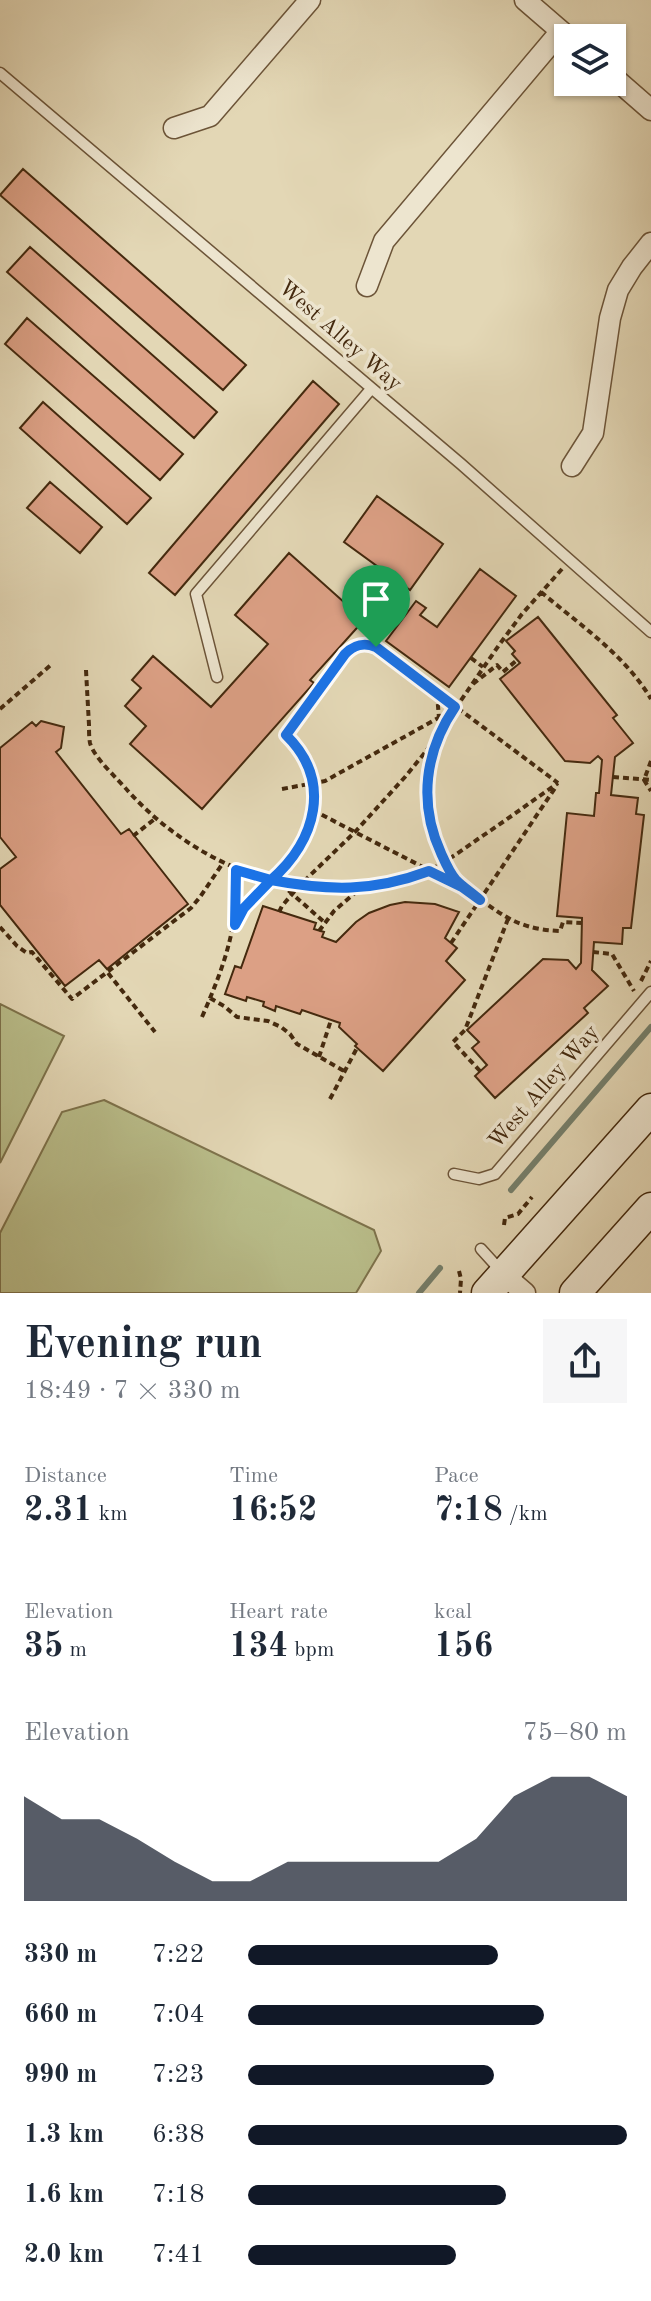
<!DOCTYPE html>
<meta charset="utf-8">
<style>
body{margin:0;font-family:"Old Standard TT",serif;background:#f6f6f7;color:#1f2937;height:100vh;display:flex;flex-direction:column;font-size:30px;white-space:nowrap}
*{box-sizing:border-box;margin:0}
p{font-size:26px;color:#747a83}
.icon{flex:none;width:44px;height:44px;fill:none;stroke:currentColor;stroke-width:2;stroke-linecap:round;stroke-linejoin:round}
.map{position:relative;height:1293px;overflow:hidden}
.drawer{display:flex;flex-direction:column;background:#fff;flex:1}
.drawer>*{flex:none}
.controls{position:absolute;left:554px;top:24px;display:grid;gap:16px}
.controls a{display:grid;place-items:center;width:72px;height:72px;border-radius:0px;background:#fff;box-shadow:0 2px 6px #0004;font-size:40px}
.pin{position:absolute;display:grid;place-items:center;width:68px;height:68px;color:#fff;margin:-82px -34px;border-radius:50% 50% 50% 0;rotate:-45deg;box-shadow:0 0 8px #0007}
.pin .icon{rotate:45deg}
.round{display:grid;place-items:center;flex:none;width:84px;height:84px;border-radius:0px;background:#f6f6f7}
.head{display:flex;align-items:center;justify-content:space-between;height:136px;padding:0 24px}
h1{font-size:44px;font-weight:800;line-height:60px}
.figures{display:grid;grid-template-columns:repeat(3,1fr);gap:12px;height:136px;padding:8px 24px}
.figures div{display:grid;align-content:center}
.figures b{font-size:34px;font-weight:800}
.figures small{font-size:22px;font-weight:400}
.figures p{font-size:22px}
.chart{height:224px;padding:16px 24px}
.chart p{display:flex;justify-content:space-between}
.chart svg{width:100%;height:144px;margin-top:8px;fill:#111827;opacity:.7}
ul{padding:0 24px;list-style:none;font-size:26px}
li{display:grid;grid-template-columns:128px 96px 1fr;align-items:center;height:60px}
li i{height:20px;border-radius:10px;background:#111827}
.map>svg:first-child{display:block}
.green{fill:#b9bd8a;stroke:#7e734c;stroke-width:2}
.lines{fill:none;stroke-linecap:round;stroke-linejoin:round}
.stream{stroke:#75806d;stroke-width:6}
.building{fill:#dca085;stroke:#44290e;stroke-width:2}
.lane-casing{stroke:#6c5438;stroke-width:13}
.street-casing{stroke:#6c5438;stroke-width:23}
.secondary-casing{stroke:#44290e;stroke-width:33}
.path{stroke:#44290e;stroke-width:4;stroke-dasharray:6 4;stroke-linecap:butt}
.lane{stroke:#ede5cf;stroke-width:10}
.street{stroke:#ede5cf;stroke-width:20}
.secondary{stroke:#ede5cf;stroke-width:30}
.route-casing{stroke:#fff;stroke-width:16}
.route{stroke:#1a73e8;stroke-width:10}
.labels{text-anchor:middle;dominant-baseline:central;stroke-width:7;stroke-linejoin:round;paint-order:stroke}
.street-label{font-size:22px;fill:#44290e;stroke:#ede5cf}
</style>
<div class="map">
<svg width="651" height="1293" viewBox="0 0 651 1293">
<rect width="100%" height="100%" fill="#e3d7b5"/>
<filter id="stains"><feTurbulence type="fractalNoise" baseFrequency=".0025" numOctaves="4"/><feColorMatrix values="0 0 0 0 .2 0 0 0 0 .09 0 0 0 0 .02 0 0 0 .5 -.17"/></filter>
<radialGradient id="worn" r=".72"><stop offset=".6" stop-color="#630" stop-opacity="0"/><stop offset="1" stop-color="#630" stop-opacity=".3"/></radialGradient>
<path class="green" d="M 0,1004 L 64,1036 L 0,1163 Z
M 104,1100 L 374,1230 L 381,1251 L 356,1293 L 0,1293 L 0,1233 L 62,1112 Z"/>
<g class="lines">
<path class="stream" d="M 511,1190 L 651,1027
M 419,1293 L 440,1268"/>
</g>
<path class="building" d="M 23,169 L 246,365 L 223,390 L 0,195 Z
M 30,247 L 217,412 L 194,438 L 7,272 Z
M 27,318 L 183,454 L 160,480 L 5,344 Z
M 313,381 L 339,404 L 175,595 L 149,573 Z
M 43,402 L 151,498 L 127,524 L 20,428 Z
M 50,482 L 102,527 L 80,553 L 27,508 Z
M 377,496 L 443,544 L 410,590 L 344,542 Z
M 289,553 L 364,620 L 310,680 L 314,683 L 202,809 L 130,744 L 146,726 L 125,706 L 141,688 L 132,680 L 153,656 L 211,707 L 268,644 L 235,615 Z
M 480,569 L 516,596 L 449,687 L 386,641 L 416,601 L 426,608 L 420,615 L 437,627 Z
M 538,617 L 617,715 L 613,718 L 633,743 L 615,757 L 611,795 L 638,798 L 636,814 L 644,815 L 631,928 L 623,928 L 622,944 L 594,942 L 592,970 L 608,986 L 584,1008 L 588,1013 L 495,1098 L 475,1076 L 487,1065 L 472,1048 L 479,1042 L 467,1030 L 543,959 L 568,960 L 576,969 L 581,963 L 582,918 L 557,916 L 567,813 L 594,816 L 596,793 L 599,793 L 602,760 L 598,756 L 590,763 L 565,761 L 500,679 L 520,663 L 512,654 L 515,651 L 506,641 Z
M 41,721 L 64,727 L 61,748 L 56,752 L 121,834 L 129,829 L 188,904 L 107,969 L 99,960 L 65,986 L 0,905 L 0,869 L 16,857 L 0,837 L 0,748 L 32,722 L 36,726 Z
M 405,902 L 435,904 L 459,912 L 445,938 L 457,948 L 446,961 L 465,980 L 383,1071 L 355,1046 L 357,1044 L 339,1027 L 340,1023 L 302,1010 L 300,1014 L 276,1006 L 275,1011 L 263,1006 L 264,1002 L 247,997 L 246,1001 L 225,994 L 235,966 L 241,968 L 263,906 L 316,923 L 314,929 L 324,932 L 322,937 L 336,942 L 356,922 L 369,913 L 390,905 Z"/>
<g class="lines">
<defs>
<path id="lane" d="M 0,73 L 461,464 L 651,632
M 217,677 L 196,594 L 371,389
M 454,1174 L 479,1179 L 495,1174 L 651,992
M 481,1249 L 501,1271"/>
<path id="street" d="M 525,0 L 569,38
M 612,76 L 651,110
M 174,128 L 210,116 L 310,0
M 367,286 L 384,241 L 561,31
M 572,466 L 593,433 L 610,318 L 618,290 L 632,267 L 651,243
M 504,1275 L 525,1293"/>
<path id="secondary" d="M 487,1293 L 651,1109
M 575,1293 L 651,1208"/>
</defs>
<use href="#lane" class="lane-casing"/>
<use href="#street" class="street-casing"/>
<use href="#secondary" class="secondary-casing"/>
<path class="path" d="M 541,592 C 580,625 625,655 651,699
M 471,658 L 483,667
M 86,670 C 87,689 88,707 89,725 C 89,731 89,738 90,743 C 94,758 118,779 128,791 C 200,870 310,912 415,876 C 438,868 458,853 478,839 C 505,821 531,802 558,783
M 473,684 L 497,665 L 503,672 L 517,660
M 437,694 L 439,718
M 0,709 L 52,664
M 438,737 C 419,781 425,853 463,885
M 651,761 L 644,780 L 651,791
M 613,777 L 651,780
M 282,789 L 325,781 L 449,712
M 313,810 C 358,834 404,857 450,881 C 495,904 505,929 560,931 L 563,922 L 582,923
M 133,836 L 156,818
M 281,884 L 324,922
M 279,912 L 282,906 L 299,886 L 355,832 L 405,777 L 427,750 L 499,645 L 522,614 L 562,569
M 235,925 C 251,895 272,884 292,860 C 322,823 320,768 286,735 L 345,654 C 354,645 363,642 376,647 L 558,783
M 0,927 L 17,946 L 27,953 L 32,952 L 72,999 L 191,908 L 200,897 L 223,863
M 319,931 L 334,911 L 362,887
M 451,943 L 557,785
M 593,952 L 612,954 L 634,991
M 108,973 L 155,1032
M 641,981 L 651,961
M 210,998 L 224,1006 L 237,1017 L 268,1021 L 281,1027 L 290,1034 L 297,1044 L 344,1071
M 202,1017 C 224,966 239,927 236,870
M 319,1057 L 331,1020
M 480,1071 L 453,1042 L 465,1030 L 508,919
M 330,1099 L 357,1048
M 504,1225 L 505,1218 L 518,1214 L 532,1197
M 459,1271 L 461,1279 L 460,1293"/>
<use href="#lane" class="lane"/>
<use href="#street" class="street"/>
<use href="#secondary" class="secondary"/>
</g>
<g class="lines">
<defs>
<path id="route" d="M 376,647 C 363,642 354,645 345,654 L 286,735 C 333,781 316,841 271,880 L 236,870 L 235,925 L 244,908 L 271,880 C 329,891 373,892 429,871 L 462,887 L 480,900 C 472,893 463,887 456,880 C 449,872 445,862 441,853 C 418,803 425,751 455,707 L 376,647"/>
</defs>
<use href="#route" class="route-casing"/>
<use href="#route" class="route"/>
</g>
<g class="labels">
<g class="street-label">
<text transform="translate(340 336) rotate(41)">West Alley Way</text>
<text transform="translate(544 1087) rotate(-49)">West Alley Way</text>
</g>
</g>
<rect width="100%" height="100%" filter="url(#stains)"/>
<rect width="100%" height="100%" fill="url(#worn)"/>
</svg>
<div class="controls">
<a><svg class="icon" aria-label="layers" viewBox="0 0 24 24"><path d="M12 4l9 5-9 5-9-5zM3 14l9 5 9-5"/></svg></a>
</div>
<div class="pin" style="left:376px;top:647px;background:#1e9e55"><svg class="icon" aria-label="arrive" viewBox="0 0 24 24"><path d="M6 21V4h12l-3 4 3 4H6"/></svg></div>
</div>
<section class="drawer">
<div class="head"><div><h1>Evening run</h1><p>18:49 · 7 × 330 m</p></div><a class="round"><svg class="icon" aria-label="share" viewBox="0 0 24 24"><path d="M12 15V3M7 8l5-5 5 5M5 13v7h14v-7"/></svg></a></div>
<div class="figures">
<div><p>Distance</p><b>2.31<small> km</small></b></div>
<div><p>Time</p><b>16:52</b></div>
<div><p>Pace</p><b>7:18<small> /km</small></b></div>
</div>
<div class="figures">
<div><p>Elevation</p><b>35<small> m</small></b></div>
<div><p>Heart rate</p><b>134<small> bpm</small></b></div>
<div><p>kcal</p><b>156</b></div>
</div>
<div class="chart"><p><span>Elevation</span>75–80 m</p>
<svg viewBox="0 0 160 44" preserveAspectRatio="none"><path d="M0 44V12L10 19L20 19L30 25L40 32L50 38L60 38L70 32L80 32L90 32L100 32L110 32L120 25L130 12L140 6L150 6L160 12V44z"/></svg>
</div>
<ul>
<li><b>330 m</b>7:22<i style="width:66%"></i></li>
<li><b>660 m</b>7:04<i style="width:78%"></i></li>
<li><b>990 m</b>7:23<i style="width:65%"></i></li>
<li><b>1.3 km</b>6:38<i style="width:100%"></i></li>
<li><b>1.6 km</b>7:18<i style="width:68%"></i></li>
<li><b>2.0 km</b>7:41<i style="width:55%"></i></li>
</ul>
</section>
